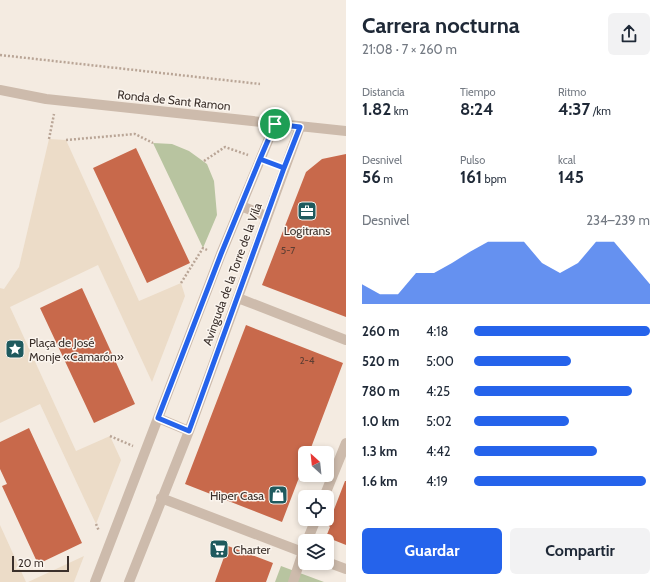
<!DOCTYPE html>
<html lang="es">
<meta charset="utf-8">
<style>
body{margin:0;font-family:Cabin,sans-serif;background:#f2f2f3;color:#1f2937;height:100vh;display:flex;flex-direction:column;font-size:15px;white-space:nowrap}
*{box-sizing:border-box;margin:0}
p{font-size:13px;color:#747a83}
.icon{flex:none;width:22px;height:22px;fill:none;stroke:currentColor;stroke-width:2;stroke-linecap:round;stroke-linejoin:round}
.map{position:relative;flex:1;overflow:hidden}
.panel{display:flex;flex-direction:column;background:#fff;width:320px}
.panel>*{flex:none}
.needle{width:26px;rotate:333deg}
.fabs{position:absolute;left:298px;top:446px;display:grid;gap:8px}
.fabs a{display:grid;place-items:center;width:36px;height:36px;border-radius:6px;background:#fff;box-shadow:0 2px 6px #0003;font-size:20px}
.scale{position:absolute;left:12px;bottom:10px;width:57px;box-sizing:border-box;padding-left:4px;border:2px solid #3b302b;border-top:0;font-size:11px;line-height:14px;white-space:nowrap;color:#3b302b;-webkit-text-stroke:3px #fbf5ee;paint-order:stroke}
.pin{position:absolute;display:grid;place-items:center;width:34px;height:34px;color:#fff;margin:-17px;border:2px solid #fff;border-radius:50%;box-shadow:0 1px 4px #0007}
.round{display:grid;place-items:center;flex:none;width:42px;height:42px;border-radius:6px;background:#f2f2f3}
.summary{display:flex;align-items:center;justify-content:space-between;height:68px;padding:0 16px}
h1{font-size:22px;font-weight:700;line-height:30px}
.figures{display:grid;grid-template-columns:repeat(3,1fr);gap:6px;height:68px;padding:4px 16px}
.figures div{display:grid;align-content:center}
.figures b{font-size:17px;font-weight:700}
.figures small{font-size:11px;font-weight:400}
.figures p{font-size:11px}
.chart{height:112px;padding:8px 16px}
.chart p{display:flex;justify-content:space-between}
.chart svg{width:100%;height:72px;margin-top:4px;fill:#2563eb;opacity:.7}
.cta{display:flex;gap:8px;margin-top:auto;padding:8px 16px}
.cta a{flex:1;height:46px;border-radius:6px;background:#2563eb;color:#fff;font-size:16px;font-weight:700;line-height:46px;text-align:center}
.cta a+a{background:#f2f2f3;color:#1f2937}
ul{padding:0 16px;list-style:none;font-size:13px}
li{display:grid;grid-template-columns:64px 48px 1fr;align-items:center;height:30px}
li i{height:10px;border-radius:5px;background:#2563eb}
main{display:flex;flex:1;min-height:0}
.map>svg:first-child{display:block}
.green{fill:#b8c4a0}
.plaza{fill:#ecdcc8}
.building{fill:#c8694b}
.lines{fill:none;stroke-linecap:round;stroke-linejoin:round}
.path{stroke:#b9a596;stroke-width:2.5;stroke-dasharray:2 2;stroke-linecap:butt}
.pedestrian{stroke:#cdbbac;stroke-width:10}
.minor{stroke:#cdbbac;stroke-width:10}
.route-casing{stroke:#fff;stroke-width:8}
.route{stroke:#2563eb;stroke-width:5}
.labels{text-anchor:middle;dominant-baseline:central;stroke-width:3;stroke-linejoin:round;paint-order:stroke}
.number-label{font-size:10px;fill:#5e3e33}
.street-label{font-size:12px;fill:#3b302b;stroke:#fbf5ee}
.poi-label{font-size:12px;fill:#3b302b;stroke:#fbf5ee;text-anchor:start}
</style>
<main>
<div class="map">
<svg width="346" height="582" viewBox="0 0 346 582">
<rect width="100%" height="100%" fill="#f4ebe1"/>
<path class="green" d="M 153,143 L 172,144 L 189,151 L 207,164 L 214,181 L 217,215 L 203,248 Z
M 281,566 L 324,582 L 275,582 Z"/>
<path class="plaza" d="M 49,139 L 66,140 L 139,301 L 181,283 L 185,296 L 152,382 L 98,265 L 10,307 L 76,451 L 110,436 L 121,460 L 96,524 L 40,404 L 0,423 L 0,288 L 4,289 L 19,267 Z
M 0,525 L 26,582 L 0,582 Z
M 84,556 L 74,582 L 28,582 Z"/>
<path class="building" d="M 136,148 L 190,263 L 147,283 L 93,168 Z
M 346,154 L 346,317 L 262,285 L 306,172 L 322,159 Z
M 82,288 L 135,404 L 94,423 L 40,308 Z
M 246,325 L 343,363 L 309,453 L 305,453 L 305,462 L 282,522 L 185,484 Z
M 29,428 L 82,543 L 38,564 L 2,486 L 7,484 L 0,469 L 0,442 Z
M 345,481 L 346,481 L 346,545 L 326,537 L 330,527 L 328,525 Z
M 228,546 L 273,563 L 266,582 L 215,582 Z"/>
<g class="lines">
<path class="path" d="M 0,55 L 260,84
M 49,139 L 54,114
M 66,140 L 135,134 L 153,143
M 204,161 L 225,147 L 248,155
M 181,283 L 203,248 L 207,250
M 110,436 L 133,446
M 96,524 L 99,531"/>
<path class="pedestrian" d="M 324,497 L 346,443
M 307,541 L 316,519
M 293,582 L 305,546"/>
<path class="minor" d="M 0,90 L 46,99 L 346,131
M 241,206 L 266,216
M 238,298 L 346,340
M 158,418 L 189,431
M 161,498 L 305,553
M 327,562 L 346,569
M 95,582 L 221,254 L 275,124
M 129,582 L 189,431 L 300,127"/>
</g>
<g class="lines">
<defs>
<path id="route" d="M 275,124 L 260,159 L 284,168 L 189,431 L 158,418 L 221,254 L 260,159 L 284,168 L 300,127 L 275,124"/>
</defs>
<use href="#route" class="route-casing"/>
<use href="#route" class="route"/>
</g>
<defs>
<symbol id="office-square" viewBox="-11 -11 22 22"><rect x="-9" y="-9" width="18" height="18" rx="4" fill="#1f5a5e" stroke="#fbf5ee"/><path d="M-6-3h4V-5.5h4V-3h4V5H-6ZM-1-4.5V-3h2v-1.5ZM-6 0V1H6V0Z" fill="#fff"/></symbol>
<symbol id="sight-square" viewBox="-11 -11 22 22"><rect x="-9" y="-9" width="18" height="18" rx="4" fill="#1f5a5e" stroke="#fbf5ee"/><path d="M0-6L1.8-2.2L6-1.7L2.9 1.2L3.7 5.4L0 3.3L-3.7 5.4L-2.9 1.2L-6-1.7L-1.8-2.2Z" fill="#fff"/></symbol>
<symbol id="shop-square" viewBox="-11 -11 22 22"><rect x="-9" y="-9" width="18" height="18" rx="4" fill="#1f5a5e" stroke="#fbf5ee"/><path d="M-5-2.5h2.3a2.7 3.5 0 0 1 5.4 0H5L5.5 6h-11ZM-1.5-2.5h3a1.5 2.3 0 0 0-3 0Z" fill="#fff"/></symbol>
<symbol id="supermarket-square" viewBox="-11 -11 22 22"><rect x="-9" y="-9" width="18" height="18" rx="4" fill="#1f5a5e" stroke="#fbf5ee"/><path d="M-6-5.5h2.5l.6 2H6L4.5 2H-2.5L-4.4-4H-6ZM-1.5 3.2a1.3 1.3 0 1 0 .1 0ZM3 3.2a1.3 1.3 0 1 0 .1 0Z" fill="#fff"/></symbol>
</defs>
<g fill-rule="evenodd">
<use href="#office-square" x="296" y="200" width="22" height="22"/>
<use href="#sight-square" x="4" y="338" width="22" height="22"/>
<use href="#shop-square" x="267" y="484" width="22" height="22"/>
<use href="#supermarket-square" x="208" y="538" width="22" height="22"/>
</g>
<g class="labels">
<g class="number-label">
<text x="288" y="250">5-7</text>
<text x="307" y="360">2-4</text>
</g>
<g class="street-label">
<text transform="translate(174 100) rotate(6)">Ronda de Sant Ramon</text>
<text transform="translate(232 274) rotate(-70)">Avinguda de la Torre de la Vila</text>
</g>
<g class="poi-label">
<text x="307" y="230" text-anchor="middle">Logitrans</text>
<text x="29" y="342">Plaça de José<tspan x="29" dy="14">Monje «Camarón»</tspan></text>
<text x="264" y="495" text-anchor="end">Hiper Casa</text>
<text x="233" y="549">Charter</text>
</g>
</g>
</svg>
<div class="fabs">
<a><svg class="needle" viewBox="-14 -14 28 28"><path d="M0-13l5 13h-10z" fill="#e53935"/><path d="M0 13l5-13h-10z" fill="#747a83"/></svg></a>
<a><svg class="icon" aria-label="locate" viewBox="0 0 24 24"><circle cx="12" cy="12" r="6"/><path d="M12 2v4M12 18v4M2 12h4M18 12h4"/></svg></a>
<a><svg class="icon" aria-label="layers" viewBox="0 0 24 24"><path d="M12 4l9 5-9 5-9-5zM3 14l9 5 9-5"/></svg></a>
</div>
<div class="scale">20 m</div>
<div class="pin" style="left:275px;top:124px;background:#1e9e55"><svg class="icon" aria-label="arrive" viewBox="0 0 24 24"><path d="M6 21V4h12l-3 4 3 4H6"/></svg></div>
</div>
<section class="panel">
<div class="summary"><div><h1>Carrera nocturna</h1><p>21:08 · 7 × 260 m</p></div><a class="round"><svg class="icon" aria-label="share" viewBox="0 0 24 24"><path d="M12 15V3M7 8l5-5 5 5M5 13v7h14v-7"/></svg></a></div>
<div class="figures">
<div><p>Distancia</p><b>1.82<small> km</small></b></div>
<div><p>Tiempo</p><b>8:24</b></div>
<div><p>Ritmo</p><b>4:37<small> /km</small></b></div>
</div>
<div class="figures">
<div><p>Desnivel</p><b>56<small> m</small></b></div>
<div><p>Pulso</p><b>161<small> bpm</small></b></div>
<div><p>kcal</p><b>145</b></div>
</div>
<div class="chart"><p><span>Desnivel</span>234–239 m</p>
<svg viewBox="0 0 160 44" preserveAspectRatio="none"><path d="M0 44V32L10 38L20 38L30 25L40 25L50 19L60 12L70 6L80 6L90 6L100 19L110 25L120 19L130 6L140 6L150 19L160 32V44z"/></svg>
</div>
<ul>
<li><b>260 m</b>4:18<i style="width:100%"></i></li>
<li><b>520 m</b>5:00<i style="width:55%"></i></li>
<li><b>780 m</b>4:25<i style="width:90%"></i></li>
<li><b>1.0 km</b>5:02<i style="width:54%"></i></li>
<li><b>1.3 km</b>4:42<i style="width:70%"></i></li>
<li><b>1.6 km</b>4:19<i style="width:98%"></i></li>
</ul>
<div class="cta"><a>Guardar</a><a>Compartir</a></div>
</section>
</main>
